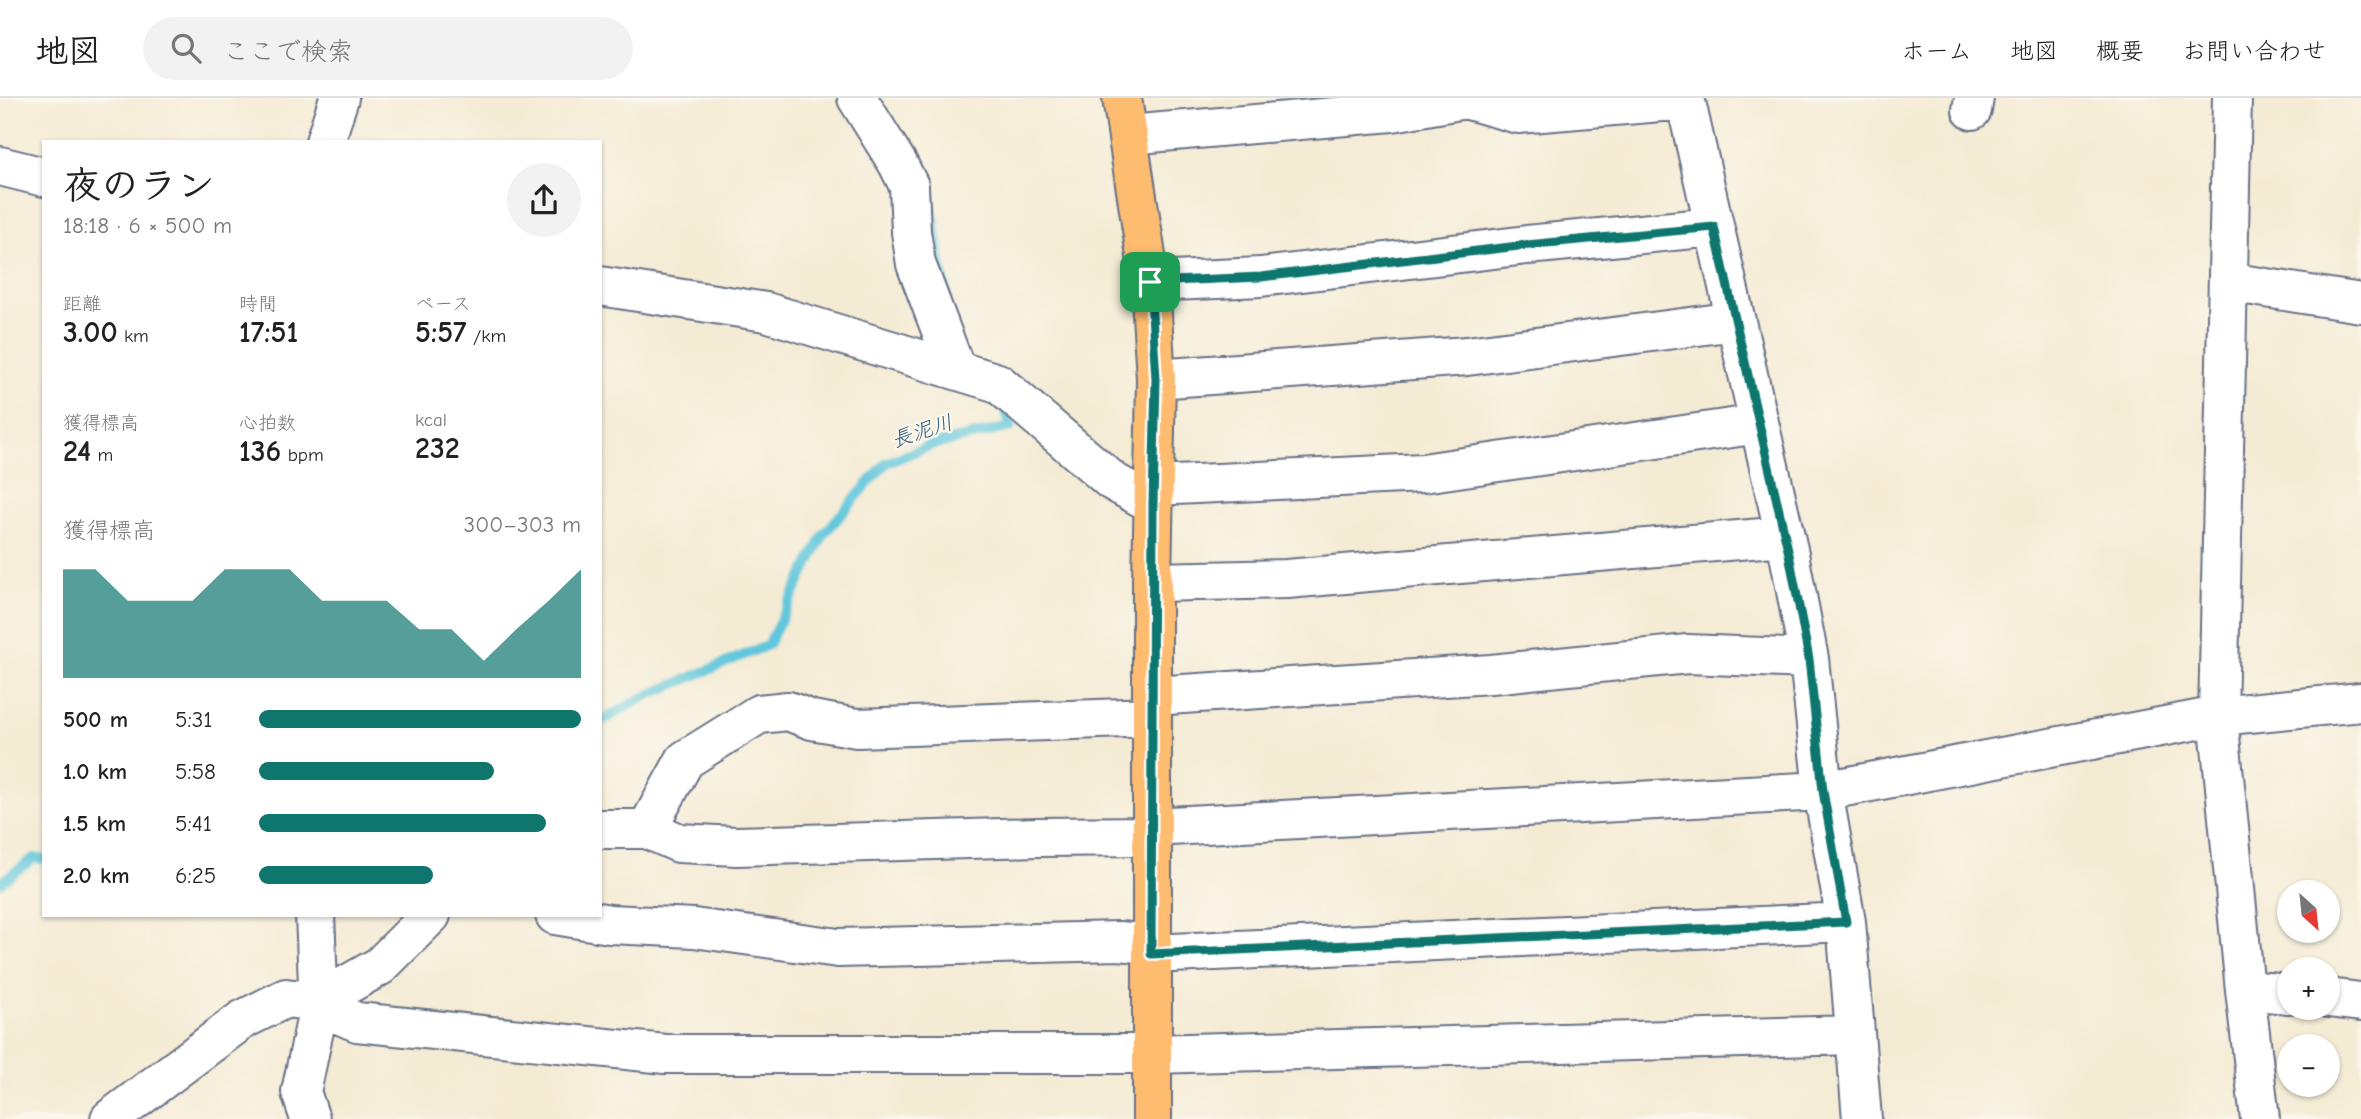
<!DOCTYPE html>
<html lang="ja">
<meta charset="utf-8">
<style>
body{margin:0;font-family:"Comic Neue","Klee One",sans-serif;background:#f2f2f2;color:#222;height:100vh;display:flex;flex-direction:column;font-size:26px;white-space:nowrap}
*{box-sizing:border-box;margin:0}
p{font-size:23px;color:#767676}
.icon{flex:none;width:38px;height:38px;fill:none;stroke:currentColor;stroke-width:2;stroke-linecap:round;stroke-linejoin:round}
.map{position:relative;flex:1;overflow:hidden}
.panel{position:absolute;left:42px;top:42px;width:560px;height:777px;display:flex;flex-direction:column;background:#fff;border-radius:0px;box-shadow:0 2px 5px #0004}
.panel>*{flex:none}
.needle{width:46px;rotate:153deg}
.buttons{position:absolute;left:2277px;top:782px;display:grid;gap:14px}
.buttons a{display:grid;place-items:center;width:63px;height:63px;border-radius:50%;background:#fff;box-shadow:0 2px 5px #0004;font-size:35px}
.pin{position:absolute;display:grid;place-items:center;width:60px;height:60px;color:#fff;margin:-30px;border-radius:14px;box-shadow:0 4px 10px #0006}
.round{display:grid;place-items:center;flex:none;width:74px;height:74px;border-radius:37px;background:#f2f2f2}
.headline{display:flex;align-items:center;justify-content:space-between;height:119px;padding:0 21px}
h1{font-size:38px;font-weight:600;line-height:52px}
.metrics{display:grid;grid-template-columns:repeat(3,1fr);gap:10px;height:119px;padding:7px 21px}
.metrics div{display:grid;align-content:center}
.metrics b{font-size:30px;font-weight:600}
.metrics small{font-size:19px;font-weight:400}
.metrics p{font-size:19px}
.chart{height:196px;padding:14px 21px}
.chart p{display:flex;justify-content:space-between}
.chart svg{width:100%;height:126px;margin-top:7px;fill:#0f766e;opacity:.7}
ul{padding:0 21px;list-style:none;font-size:23px}
li{display:grid;grid-template-columns:112px 84px 1fr;align-items:center;height:52px}
li i{height:18px;border-radius:9px;background:#0f766e}
header{display:flex;align-items:center;gap:42px;box-sizing:border-box;height:98px;padding:0 35px;background:#fff;border-bottom:2px solid #e0e0e0}
header strong{font-size:33px}
nav{display:flex;gap:38px;margin-inline-start:auto;font-size:24px}
.search{width:490px;height:63px;background:#f2f2f2;display:flex;align-items:center;gap:18px;box-sizing:border-box;padding:0 24px;border-radius:38px;color:#767676;font-size:26px}
.map>svg:first-child{display:block}
.lines{fill:none;stroke-linecap:round;stroke-linejoin:round}
.stream{stroke:#5fc6dc;stroke-width:10}
.minor-casing{stroke:#677187;stroke-width:42}
.major-casing{stroke:#677187;stroke-width:42}
.minor{stroke:#fff;stroke-width:38}
.major{stroke:#fdbc70;stroke-width:38}
.route-casing{stroke:#fff;stroke-width:14}
.route{stroke:#0f766e;stroke-width:9}
.labels{text-anchor:middle;dominant-baseline:central;stroke-width:5;stroke-linejoin:round;paint-order:stroke}
.water-label{font-size:21px;font-style:italic;fill:#2f5c84;stroke:#fbf7ec}
</style>
<header>
<strong>地図</strong>
<div class="search"><svg class="icon" aria-label="search" viewBox="0 0 24 24"><circle cx="10" cy="10" r="6"/><path d="M15 15l6 6"/></svg>ここで検索</div>
<nav><a>ホーム</a><a>地図</a><a>概要</a><a>お問い合わせ</a></nav>
</header>
<div class="map">
<svg width="2361" height="1021" viewBox="0 0 2361 1021">
<rect width="100%" height="100%" fill="#fbf7ec"/>
<filter id="ink" filterUnits="userSpaceOnUse"><feTurbulence type="fractalNoise" baseFrequency=".0143" numOctaves="2"/><feDisplacementMap in="SourceGraphic" scale="14" xChannelSelector="R" yChannelSelector="G"/><feConvolveMatrix kernelMatrix="1 2 1 2 8 2 1 2 1" color-interpolation-filters="sRGB"/></filter>
<filter id="wash" filterUnits="userSpaceOnUse"><feTurbulence type="fractalNoise" baseFrequency=".00686" numOctaves="4" result="noise"/><feDisplacementMap in="SourceGraphic" scale="28" xChannelSelector="R" yChannelSelector="G"/><feGaussianBlur stdDeviation="1.57" result="paint"/><feColorMatrix in="noise" values="0 0 0 0 0 0 0 0 0 0 0 0 0 0 0 0 0 1.4 0 .05"/><feComposite in="paint" operator="in"/></filter>
<g filter="url(#wash)">
<rect width="100%" height="100%" fill="#f4ebd4"/>
<g class="lines">
<path class="stream" d="M 923,82 L 929,94 L 947,200
M 600,624 L 642,600 L 768,547 L 824,436 L 886,365 L 932,347 L 1011,329 L 1004,307
M 0,785 L 34,760 L 44,761"/>
</g>
</g>
<g filter="url(#ink)">
<g class="lines">
<defs>
<path id="minor" d="M 857,0 L 898,66 L 909,88 L 911,134 L 916,166 L 956,272
M 1685,0 L 1789,456 L 1809,561 L 1823,693 L 1846,824 L 1862,1021
M 2232,0 L 2218,618 L 2245,892 L 2260,1021
M 1972,12 L 1974,0
M 1128,37 L 1392,14 L 1465,1 L 1518,16 L 1685,2
M 325,44 L 339,0
M 0,68 L 44,79
M 1150,184 L 1261,179 L 1527,147 L 1714,129
M 2228,184 L 2361,205
M 600,188 L 766,214 L 998,285 L 1112,383 L 1153,406
M 1156,281 L 1467,258 L 1736,223
M 1155,388 L 1423,375 L 1759,326
M 1152,484 L 1287,481 L 1785,438
M 1152,598 L 1491,576 L 1688,556 L 1809,561
M 1151,729 L 1823,693 L 2218,618 L 2361,604
M 600,731 L 647,731 L 679,745 L 736,748 L 1038,739 L 1151,738
M 647,731 L 685,662 L 759,616 L 788,613 L 812,622 L 857,630 L 1152,619
M 555,817 L 610,826 L 694,830 L 838,850 L 1119,843 L 1151,846
M 1151,856 L 1846,824
M 2245,892 L 2289,896
M 2328,900 L 2361,904
M 319,908 L 357,924 L 665,956 L 1152,956 L 1855,937
M 110,1021 L 242,922 L 286,900 L 317,904 L 380,868 L 431,817
M 310,1021 L 301,994 L 319,908 L 315,817"/>
<path id="major" d="M 1122,0 L 1150,184 L 1156,281 L 1152,484 L 1152,1021"/>
</defs>
<use href="#minor" class="minor-casing"/>
<use href="#major" class="major-casing"/>
<use href="#minor" class="minor"/>
<use href="#major" class="major"/>
</g>
</g>
<g class="lines" filter="url(#ink)">
<defs>
<path id="route" d="M 1714,129 L 1789,456 L 1809,561 L 1823,693 L 1846,824 L 1151,856 L 1153,406 L 1156,281 L 1150,184 L 1261,179 L 1527,147 Z"/>
</defs>
<use href="#route" class="route-casing"/>
<use href="#route" class="route"/>
</g>
<g class="labels">
<g class="water-label">
<text transform="translate(922 333) rotate(-18)">長泥川</text>
</g>
</g>
</svg>
<div class="buttons">
<a><svg class="needle" viewBox="-14 -14 28 28"><path d="M0-13l5 13h-10z" fill="#e53935"/><path d="M0 13l5-13h-10z" fill="#767676"/></svg></a>
<a>+</a>
<a>−</a>
</div>
<div class="pin" style="left:1150px;top:184px;background:#1e9e55"><svg class="icon" aria-label="arrive" viewBox="0 0 24 24"><path d="M6 21V4h12l-3 4 3 4H6"/></svg></div>
<section class="panel">
<div class="headline"><div><h1>夜のラン</h1><p>18:18 · 6 × 500 m</p></div><a class="round"><svg class="icon" aria-label="share" viewBox="0 0 24 24"><path d="M12 15V3M7 8l5-5 5 5M5 13v7h14v-7"/></svg></a></div>
<div class="metrics">
<div><p>距離</p><b>3.00<small> km</small></b></div>
<div><p>時間</p><b>17:51</b></div>
<div><p>ペース</p><b>5:57<small> /km</small></b></div>
</div>
<div class="metrics">
<div><p>獲得標高</p><b>24<small> m</small></b></div>
<div><p>心拍数</p><b>136<small> bpm</small></b></div>
<div><p>kcal</p><b>232</b></div>
</div>
<div class="chart"><p><span>獲得標高</span>300–303 m</p>
<svg viewBox="0 0 160 44" preserveAspectRatio="none"><path d="M0 44V6L10 6L20 17L30 17L40 17L50 6L60 6L70 6L80 17L90 17L100 17L110 27L120 27L130 38L140 27L150 17L160 6V44z"/></svg>
</div>
<ul>
<li><b>500 m</b>5:31<i style="width:100%"></i></li>
<li><b>1.0 km</b>5:58<i style="width:73%"></i></li>
<li><b>1.5 km</b>5:41<i style="width:89%"></i></li>
<li><b>2.0 km</b>6:25<i style="width:54%"></i></li>
</ul>
</section>
</div>
